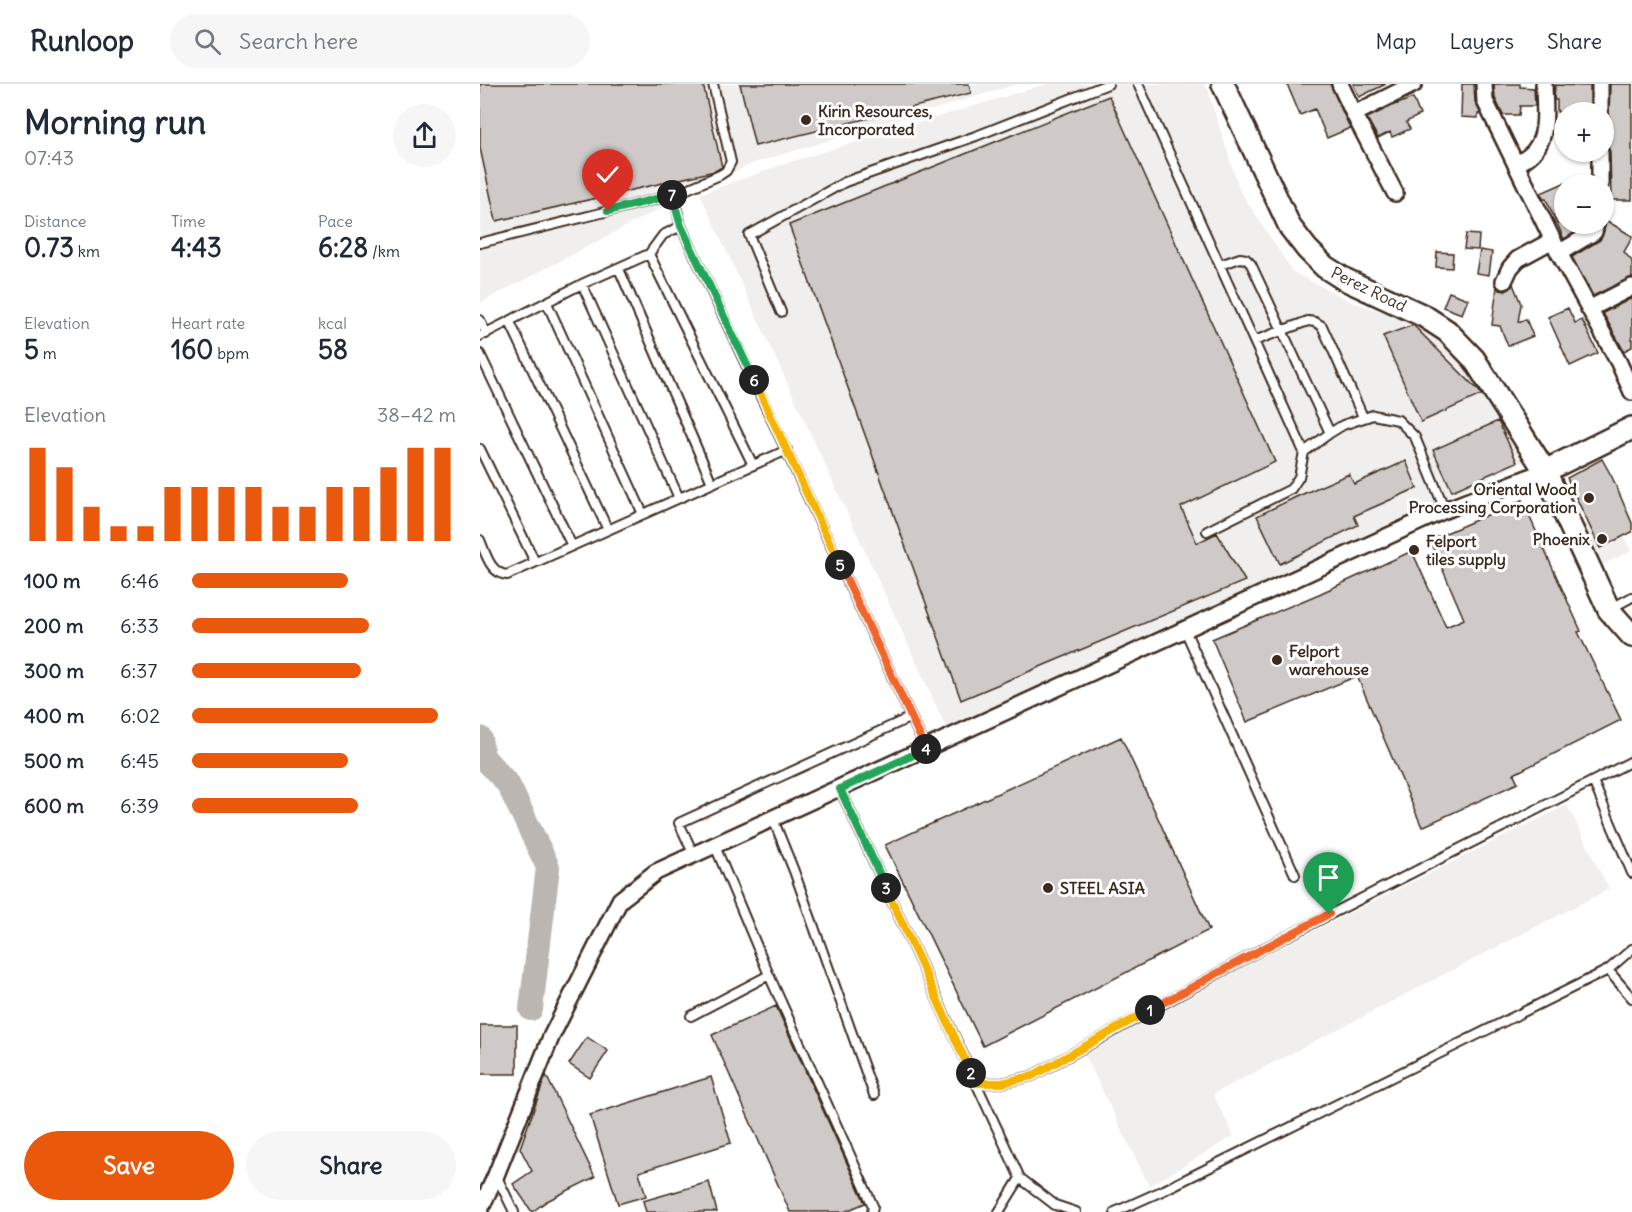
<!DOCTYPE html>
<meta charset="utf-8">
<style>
body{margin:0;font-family:Delius,sans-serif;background:#f6f6f7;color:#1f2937;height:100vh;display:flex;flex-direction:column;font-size:22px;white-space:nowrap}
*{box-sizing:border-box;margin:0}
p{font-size:20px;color:#747a83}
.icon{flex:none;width:33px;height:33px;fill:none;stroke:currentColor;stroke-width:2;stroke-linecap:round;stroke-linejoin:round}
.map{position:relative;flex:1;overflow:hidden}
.details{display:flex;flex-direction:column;background:#fff;width:480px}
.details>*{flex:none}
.tools{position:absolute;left:1074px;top:18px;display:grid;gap:12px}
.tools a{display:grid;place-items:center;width:60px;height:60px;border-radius:50%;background:#fff;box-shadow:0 2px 4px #0004;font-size:30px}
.pin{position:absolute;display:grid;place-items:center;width:51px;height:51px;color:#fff;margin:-62px -26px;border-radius:50% 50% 50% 0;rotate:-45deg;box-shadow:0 0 6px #0007}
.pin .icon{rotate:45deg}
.km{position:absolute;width:30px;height:30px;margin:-15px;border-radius:50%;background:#222;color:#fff;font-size:16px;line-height:30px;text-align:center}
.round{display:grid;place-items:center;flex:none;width:63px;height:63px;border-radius:32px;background:#f6f6f7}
.summary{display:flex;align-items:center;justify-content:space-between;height:102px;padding:0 24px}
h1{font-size:33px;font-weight:700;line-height:45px}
.stats{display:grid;grid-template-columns:repeat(3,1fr);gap:9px;height:102px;padding:6px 24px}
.stats div{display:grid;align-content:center}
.stats b{font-size:26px;font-weight:700}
.stats small{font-size:16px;font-weight:400}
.stats p{font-size:16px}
.chart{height:168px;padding:12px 24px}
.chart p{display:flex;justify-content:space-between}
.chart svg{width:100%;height:108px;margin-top:6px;stroke:#ea580c;stroke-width:6}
.button{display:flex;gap:12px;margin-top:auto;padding:12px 24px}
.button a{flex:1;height:69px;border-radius:36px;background:#ea580c;color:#fff;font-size:24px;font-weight:700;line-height:69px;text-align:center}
.button a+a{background:#f6f6f7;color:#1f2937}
ul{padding:0 24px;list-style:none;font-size:20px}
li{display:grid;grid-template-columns:96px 72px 1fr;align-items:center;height:45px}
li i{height:15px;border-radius:8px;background:#ea580c}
header{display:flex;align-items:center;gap:36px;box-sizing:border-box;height:84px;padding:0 30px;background:#fff;border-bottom:2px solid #e0e1e3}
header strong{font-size:28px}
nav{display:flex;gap:33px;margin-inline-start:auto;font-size:21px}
.search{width:420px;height:54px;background:#f6f6f7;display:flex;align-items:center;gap:15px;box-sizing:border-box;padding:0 21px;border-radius:33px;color:#747a83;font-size:22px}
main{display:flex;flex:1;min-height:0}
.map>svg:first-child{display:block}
.built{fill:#f1efee}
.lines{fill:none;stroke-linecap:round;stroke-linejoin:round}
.river{stroke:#bcb6b3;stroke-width:24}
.building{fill:#cfcac7;stroke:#3b2a1e;stroke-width:1.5}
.lane-casing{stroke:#3b2a1e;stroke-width:12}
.street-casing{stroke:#3b2a1e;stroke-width:20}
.secondary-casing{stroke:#3b2a1e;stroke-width:26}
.lane{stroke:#fff;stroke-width:8}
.street{stroke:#fff;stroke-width:15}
.secondary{stroke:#fff;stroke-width:21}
.split-1-casing{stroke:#fff;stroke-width:12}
.split-2-casing{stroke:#fff;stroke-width:12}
.split-3-casing{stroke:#fff;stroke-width:12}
.split-4-casing{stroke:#fff;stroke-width:12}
.split-5-casing{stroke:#fff;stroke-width:12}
.split-6-casing{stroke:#fff;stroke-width:12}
.split-7-casing{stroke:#fff;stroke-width:12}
.split-8-casing{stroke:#fff;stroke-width:12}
.split-1{stroke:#f0652b;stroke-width:8}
.split-2{stroke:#f5b400;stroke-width:8}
.split-3{stroke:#f5b400;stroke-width:8}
.split-4{stroke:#22a559;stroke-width:8}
.split-5{stroke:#f0652b;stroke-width:8}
.split-6{stroke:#f5b400;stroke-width:8}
.split-7{stroke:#22a559;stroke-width:8}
.split-8{stroke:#22a559;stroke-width:8}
.poi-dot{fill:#3b2a1e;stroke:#fff;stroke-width:2}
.labels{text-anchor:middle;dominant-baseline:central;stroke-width:6;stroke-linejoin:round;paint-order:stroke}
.poi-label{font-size:16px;font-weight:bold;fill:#3b2a1e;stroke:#fff;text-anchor:start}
.street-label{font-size:16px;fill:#3b2a1e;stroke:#fff}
</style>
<header>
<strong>Runloop</strong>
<div class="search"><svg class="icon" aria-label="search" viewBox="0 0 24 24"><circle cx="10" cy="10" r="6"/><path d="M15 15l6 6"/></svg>Search here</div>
<nav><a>Map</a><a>Layers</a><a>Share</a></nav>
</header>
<main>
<section class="details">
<div class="summary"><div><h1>Morning run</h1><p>07:43</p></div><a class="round"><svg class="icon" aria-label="share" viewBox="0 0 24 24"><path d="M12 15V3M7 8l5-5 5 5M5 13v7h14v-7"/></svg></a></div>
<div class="stats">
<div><p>Distance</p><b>0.73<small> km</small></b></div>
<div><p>Time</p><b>4:43</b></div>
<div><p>Pace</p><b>6:28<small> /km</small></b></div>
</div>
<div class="stats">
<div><p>Elevation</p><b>5<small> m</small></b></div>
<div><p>Heart rate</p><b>160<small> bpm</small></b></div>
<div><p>kcal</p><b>58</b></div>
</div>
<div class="chart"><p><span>Elevation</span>38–42 m</p>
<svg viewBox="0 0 160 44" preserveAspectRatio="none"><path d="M5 44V6M15 44V14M25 44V30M35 44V38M45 44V38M55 44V22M65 44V22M75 44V22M85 44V22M95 44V30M105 44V30M115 44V22M125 44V22M135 44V14M145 44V6M155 44V6"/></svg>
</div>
<ul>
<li><b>100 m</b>6:46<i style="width:59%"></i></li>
<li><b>200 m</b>6:33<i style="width:67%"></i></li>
<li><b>300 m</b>6:37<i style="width:64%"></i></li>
<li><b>400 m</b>6:02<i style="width:93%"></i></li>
<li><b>500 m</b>6:45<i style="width:59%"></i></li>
<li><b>600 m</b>6:39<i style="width:63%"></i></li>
</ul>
<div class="button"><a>Save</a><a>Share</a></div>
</section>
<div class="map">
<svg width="1152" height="1128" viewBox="0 0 1152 1128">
<rect width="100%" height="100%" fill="#fff"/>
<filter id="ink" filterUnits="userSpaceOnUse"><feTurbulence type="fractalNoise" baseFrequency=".0167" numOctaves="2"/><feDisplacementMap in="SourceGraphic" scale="12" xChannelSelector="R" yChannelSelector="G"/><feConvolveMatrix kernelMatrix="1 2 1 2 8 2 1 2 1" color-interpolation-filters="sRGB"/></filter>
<g filter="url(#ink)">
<path class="built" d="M 0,0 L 538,0 L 274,79 L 202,113 L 0,219 Z
M 566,0 L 724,0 L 729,7 L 731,17 L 760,107 L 813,188 L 872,218 L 926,235 L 945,243 L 977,268 L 1010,313 L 1043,378 L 467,645 L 220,110 L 307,79 Z
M 1131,426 L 1151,467 L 1122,481 L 1102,441 Z
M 1087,721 L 1129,805 L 733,1010 L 754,1052 L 669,1102 L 601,963 Z"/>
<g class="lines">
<path class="river" d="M 0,654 L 3,673 L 28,700 L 68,783 L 51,925"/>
</g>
<path class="building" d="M 0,0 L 223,0 L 242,83 L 235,87 L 16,137 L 0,64 Z
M 260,0 L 489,0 L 491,9 L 275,62 Z
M 807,0 L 850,0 L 870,44 L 847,54 L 835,25 L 820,31 Z
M 873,0 L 906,0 L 879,13 Z
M 982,0 L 994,0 L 995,18 L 1001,30 L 998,30 L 998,34 L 981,33 Z
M 1016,0 L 1040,0 L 1040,3 L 1054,4 L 1055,22 L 1040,22 L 1039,31 L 1023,31 L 1015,14 L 1014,1 Z
M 1130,0 L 1152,0 L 1152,116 L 1131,116 L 1130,68 L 1128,63 Z
M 1075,1 L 1110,2 L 1110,28 L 1077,28 L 1077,16 L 1074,16 Z
M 629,12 L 795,378 L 701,423 L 717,459 L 737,449 L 765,497 L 481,616 L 309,141 Z
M 933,14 L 940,31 L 926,38 L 930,45 L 912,53 L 910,48 L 898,54 L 887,34 L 918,19 L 918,20 Z
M 1084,99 L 1084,140 L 1106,140 L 1106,142 L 1084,155 L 1066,115 L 1064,115 L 1061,109 Z
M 1127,137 L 1152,152 L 1152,154 L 1144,168 L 1152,177 L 1152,193 L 1113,212 L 1092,173 L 1120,156 L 1123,150 L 1125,140 Z
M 986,150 L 999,151 L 998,166 L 984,165 Z
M 1000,166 L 1012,168 L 1009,191 L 996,189 Z
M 957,168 L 973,169 L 972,184 L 956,183 Z
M 1033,200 L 1041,220 L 1038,238 L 1046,235 L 1053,252 L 1028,262 L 1020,242 L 1012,241 L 1017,203 L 1020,206 L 1025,207 L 1030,205 Z
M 969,208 L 988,215 L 982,230 L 963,223 Z
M 1152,214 L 1152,263 L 1144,267 L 1123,229 Z
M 1088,224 L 1095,239 L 1102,236 L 1118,269 L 1090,282 L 1068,233 Z
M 933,241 L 999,307 L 1001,311 L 941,338 L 903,252 Z
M 1018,337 L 1037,378 L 972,407 L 953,366 Z
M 1122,375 L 1132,393 L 1152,439 L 1152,448 L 1120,464 L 1087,394 Z
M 926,377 L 937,404 L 874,432 L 878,441 L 800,480 L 777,432 L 816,413 L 869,390 L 874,400 Z
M 1042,416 L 1101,547 L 1098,548 L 1141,636 L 1034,690 L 1038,699 L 942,743 L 877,592 L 767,638 L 732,555 L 839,510 L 932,467 L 966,543 L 984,535 L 950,456 Z
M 641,653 L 729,846 L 503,962 L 405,761 Z
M 296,922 L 385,1119 L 364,1128 L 310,1128 L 232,951 Z
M 0,941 L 37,941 L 37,990 L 0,990 Z
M 107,953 L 128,967 L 110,994 L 89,980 Z
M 66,991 L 115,1093 L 67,1117 L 52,1128 L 33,1100 L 52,1087 L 40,1064 Z
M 231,993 L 251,1059 L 159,1088 L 166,1112 L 138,1120 L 110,1031 Z
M 229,1098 L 237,1128 L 166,1128 L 163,1117 Z"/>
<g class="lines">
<defs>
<path id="lane" d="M 233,0 L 251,78 L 246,87 L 240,91 L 193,111 L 201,142 L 446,665
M 658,0 L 824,368
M 0,159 L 193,111
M 169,170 L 273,381
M 740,181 L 760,174 L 766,175 L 771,180 L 850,349
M 139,185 L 232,399
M 102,200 L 199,414
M 67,219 L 163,430
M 301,228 L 269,151 L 365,98 L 496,52 L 628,0
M 0,236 L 6,250
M 30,238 L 128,446
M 0,252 L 102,200 L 169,170 L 183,151 L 201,142
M 774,257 L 828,237 L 835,238 L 842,242 L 883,333
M 0,270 L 92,462
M 0,365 L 55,478
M 727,447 L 811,405 L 819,393 L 824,368 L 850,349 L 863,341 L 893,331 L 918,336 L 935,353 L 965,426
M 0,456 C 6,470 10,489 27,491 L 307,366
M 1130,525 L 1152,513
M 705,546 L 815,791
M 1113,697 L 1152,677
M 360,705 L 540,1094 L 575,1121 L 596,1128
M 293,735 L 314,787 L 394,1011
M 235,762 L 289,891 L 393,1122 L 392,1128
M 214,771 L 199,739 L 431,633
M 1128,886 L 1152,914
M 211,932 L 289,891
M 496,999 L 522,999 L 552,992 L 784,864 L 1113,697 L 1152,789
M 17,1093 L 34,1128
M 519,1128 L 540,1094
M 635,1128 L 684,1106 L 1128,886 L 1152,865"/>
<path id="street" d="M 860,0 L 874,30 L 915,109
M 1004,0 L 1005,17 L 1079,169 L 1139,279 L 1152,308
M 1120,28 L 1120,0
M 874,30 L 934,0
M 1036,81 C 1042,77 1051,72 1055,66 C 1069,49 1064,20 1064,0
M 1120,100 L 1120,68
M 1079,169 L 1114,148 L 1116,140
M 1024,197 L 1030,184 L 1038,175 L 1073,156
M 1109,225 L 1152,203
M 0,1126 L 16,1091 L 71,953 L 140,816 L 176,788 L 965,426 L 1065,387"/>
<path id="secondary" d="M 743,0 L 810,143 L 827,165 L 845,183 L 864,195 L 944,232 L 967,247 L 994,275 L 1065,387 L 1129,526 L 1152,552
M 1065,387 L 1152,344"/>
</defs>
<use href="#lane" class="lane-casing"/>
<use href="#street" class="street-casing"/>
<use href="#secondary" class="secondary-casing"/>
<use href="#lane" class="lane"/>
<use href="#street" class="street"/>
<use href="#secondary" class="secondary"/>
</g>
</g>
<g class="lines" filter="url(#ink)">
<defs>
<path id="split-1" d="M 670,926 L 784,864 L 849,830"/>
<path id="split-2" d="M 491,989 L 496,999 L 522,999 L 552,992 L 670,926"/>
<path id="split-3" d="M 406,804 L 491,989"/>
<path id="split-4" d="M 406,804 L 360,705 L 446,665"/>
<path id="split-5" d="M 360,481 L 446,665"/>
<path id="split-6" d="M 274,296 L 360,481"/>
<path id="split-7" d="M 192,111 L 201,142 L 274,296"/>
<path id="split-8" d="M 128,127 L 192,111"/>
</defs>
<use href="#split-1" class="split-1-casing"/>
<use href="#split-2" class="split-2-casing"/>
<use href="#split-3" class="split-3-casing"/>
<use href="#split-4" class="split-4-casing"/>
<use href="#split-5" class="split-5-casing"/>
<use href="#split-6" class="split-6-casing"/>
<use href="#split-7" class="split-7-casing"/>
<use href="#split-8" class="split-8-casing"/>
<use href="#split-1" class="split-1"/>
<use href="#split-2" class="split-2"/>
<use href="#split-3" class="split-3"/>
<use href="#split-4" class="split-4"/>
<use href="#split-5" class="split-5"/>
<use href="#split-6" class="split-6"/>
<use href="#split-7" class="split-7"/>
<use href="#split-8" class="split-8"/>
</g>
<g class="poi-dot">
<circle cx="326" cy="36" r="6"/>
<circle cx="1109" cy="414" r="6"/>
<circle cx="1122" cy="455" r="6"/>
<circle cx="934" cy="466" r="6"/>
<circle cx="797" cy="576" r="6"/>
<circle cx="568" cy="804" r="6"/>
</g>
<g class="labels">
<g class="poi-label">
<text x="338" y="27">Kirin Resources,<tspan x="338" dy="18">Incorporated</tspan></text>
<text x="1097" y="405" text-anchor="end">Oriental Wood<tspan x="1097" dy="18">Processing Corporation</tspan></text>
<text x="1110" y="455" text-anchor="end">Phoenix</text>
<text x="946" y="457">Felport<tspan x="946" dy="18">tiles supply</tspan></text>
<text x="809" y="567">Felport<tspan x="809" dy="18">warehouse</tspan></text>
<text x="580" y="804">STEEL ASIA</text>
</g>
<g class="street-label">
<text transform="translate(889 205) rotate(26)">Perez Road</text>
</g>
</g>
</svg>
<div class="tools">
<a>+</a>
<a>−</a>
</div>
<div class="pin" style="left:849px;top:830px;background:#1e9e55"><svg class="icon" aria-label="arrive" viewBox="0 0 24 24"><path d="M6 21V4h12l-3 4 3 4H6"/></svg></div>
<div class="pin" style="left:128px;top:127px;background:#d93025"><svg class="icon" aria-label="check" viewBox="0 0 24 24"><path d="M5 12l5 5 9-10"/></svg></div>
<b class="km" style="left:670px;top:926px">1</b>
<b class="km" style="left:491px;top:989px">2</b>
<b class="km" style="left:406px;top:804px">3</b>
<b class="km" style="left:446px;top:665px">4</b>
<b class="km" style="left:360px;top:481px">5</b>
<b class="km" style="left:274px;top:296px">6</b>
<b class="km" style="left:192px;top:111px">7</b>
</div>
</main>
